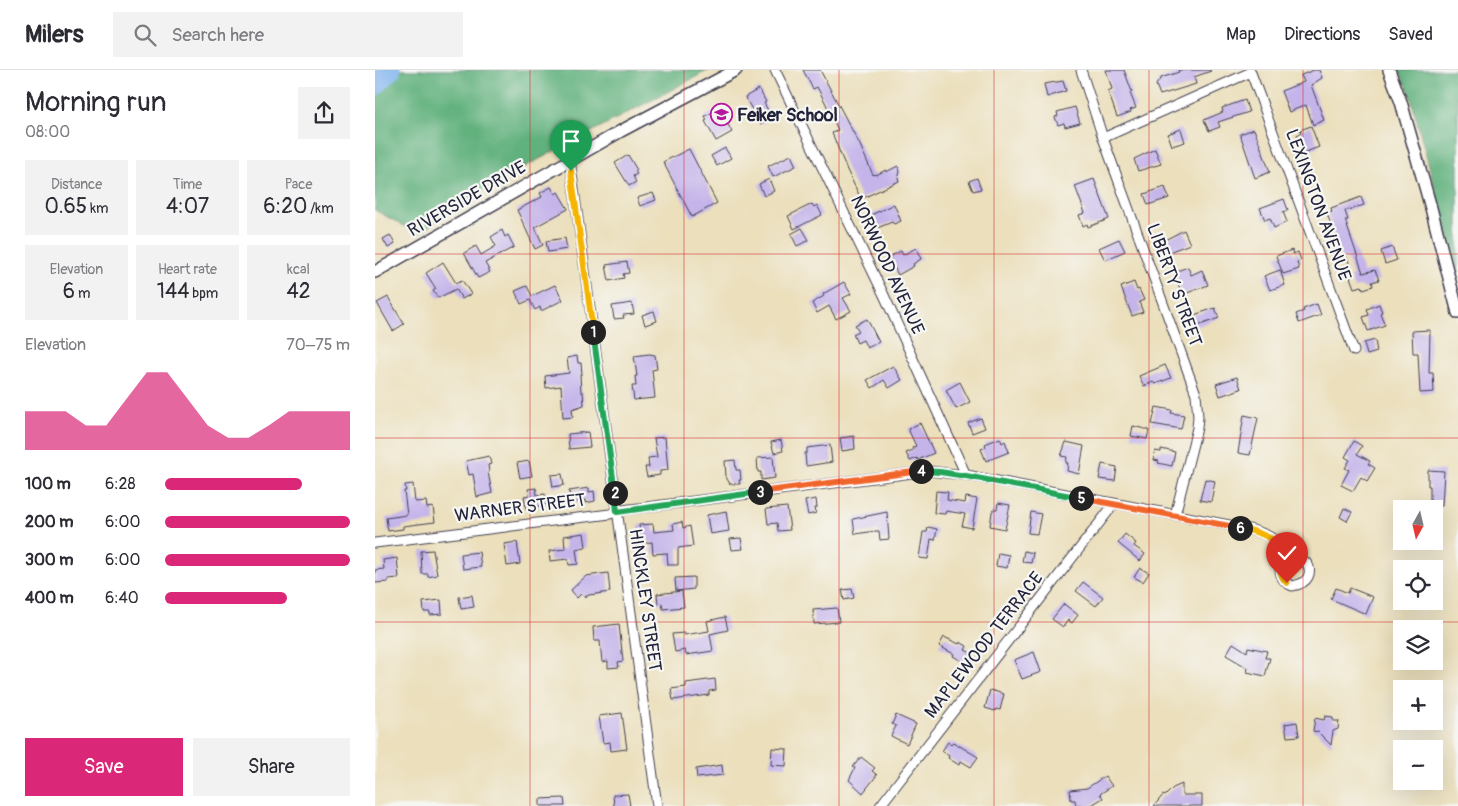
<!DOCTYPE html>
<meta charset="utf-8">
<style>
body{margin:0;font-family:Pangolin,sans-serif;background:#f2f2f3;color:#2b2b33;height:100vh;display:flex;flex-direction:column;font-size:19px;white-space:nowrap}
*{box-sizing:border-box;margin:0}
p{font-size:16px;color:#7c7c81}
.icon{flex:none;width:28px;height:28px;fill:none;stroke:currentColor;stroke-width:2;stroke-linecap:round;stroke-linejoin:round}
.map{position:relative;flex:1;overflow:hidden}
.panel{display:flex;flex-direction:column;background:#fff;width:375px}
.panel>*{flex:none}
.needle{width:32px;rotate:188deg}
.tools{position:absolute;left:1018px;top:430px;display:grid;gap:10px}
.tools a{display:grid;place-items:center;width:50px;height:50px;border-radius:0px;background:#fff;box-shadow:0 5px 20px #0002;font-size:25px}
.pin{position:absolute;display:grid;place-items:center;width:42px;height:42px;color:#fff;margin:-51px -21px;border-radius:50% 50% 50% 0;rotate:-45deg;box-shadow:0 0 5px #0007}
.pin .icon{rotate:45deg}
.km{position:absolute;width:25px;height:25px;margin:-12px;border-radius:50%;background:#222;color:#fff;font-size:14px;line-height:25px;text-align:center}
.round{display:grid;place-items:center;flex:none;width:52px;height:52px;border-radius:0px;background:#f2f2f3}
.headline{display:flex;align-items:center;justify-content:space-between;height:85px;padding:0 25px}
h1{font-size:28px;font-weight:600;line-height:38px}
.stats{display:grid;grid-template-columns:repeat(3,1fr);gap:8px;height:85px;padding:5px 25px}
.stats div{display:grid;align-content:center;border-radius:0px;background:#f2f2f3;text-align:center}
.stats b{font-size:21px;font-weight:600}
.stats small{font-size:14px;font-weight:400}
.stats p{font-size:14px}
.chart{height:140px;padding:10px 25px}
.chart p{display:flex;justify-content:space-between}
.chart svg{width:100%;height:90px;margin-top:5px;fill:#db2777;opacity:.7}
.primary-button{display:flex;gap:10px;margin-top:auto;padding:10px 25px}
.primary-button a{flex:1;height:58px;border-radius:0px;background:#db2777;color:#fff;font-size:20px;font-weight:600;line-height:58px;text-align:center}
.primary-button a+a{background:#f2f2f3;color:#2b2b33}
ul{padding:0 25px;list-style:none;font-size:16px}
li{display:grid;grid-template-columns:80px 60px 1fr;align-items:center;height:38px}
li i{height:12px;border-radius:6px;background:#db2777}
header{display:flex;align-items:center;gap:30px;box-sizing:border-box;height:70px;padding:0 25px;background:#fff;border-bottom:1px solid #e1e1e2}
header strong{font-size:24px}
nav{display:flex;gap:28px;margin-inline-start:auto;font-size:18px}
.search{width:350px;height:45px;background:#f2f2f3;display:flex;align-items:center;gap:12px;box-sizing:border-box;padding:0 18px;border-radius:0px;color:#7c7c81;font-size:19px}
main{display:flex;flex:1;min-height:0}
.map>svg:first-child{display:block}
.forest{fill:#60b17d;stroke:#416a5c}
.lines{fill:none;stroke-linecap:round;stroke-linejoin:round}
.river{stroke:#82b5ef;stroke-width:20}
.building{fill:#c4b4ea}
.minor-casing{stroke:#403e4e;stroke-width:11}
.tertiary-casing{stroke:#403e4e;stroke-width:14}
.minor{stroke:#fff;stroke-width:9}
.tertiary{stroke:#fff;stroke-width:11}
.split-1-casing{stroke:#fff;stroke-width:10}
.split-2-casing{stroke:#fff;stroke-width:10}
.split-3-casing{stroke:#fff;stroke-width:10}
.split-4-casing{stroke:#fff;stroke-width:10}
.split-5-casing{stroke:#fff;stroke-width:10}
.split-6-casing{stroke:#fff;stroke-width:10}
.split-7-casing{stroke:#fff;stroke-width:10}
.split-1{stroke:#f5b400;stroke-width:6}
.split-2{stroke:#22a559;stroke-width:6}
.split-3{stroke:#22a559;stroke-width:6}
.split-4{stroke:#f0652b;stroke-width:6}
.split-5{stroke:#22a559;stroke-width:6}
.split-6{stroke:#f0652b;stroke-width:6}
.split-7{stroke:#f5b400;stroke-width:6}
.grid{fill:none;stroke:#d62828;stroke-width:1;stroke-opacity:0.55}
.labels{text-anchor:middle;dominant-baseline:central;stroke-width:4.5;stroke-linejoin:round;paint-order:stroke}
.poi-label{font-size:18px;font-weight:bold;fill:#22223b;stroke:#f6f6f2;text-anchor:start}
.street-label{font-size:18px;fill:#22223b;stroke:#f6f6f2}
</style>
<header>
<strong>Milers</strong>
<div class="search"><svg class="icon" aria-label="search" viewBox="0 0 24 24"><circle cx="10" cy="10" r="6"/><path d="M15 15l6 6"/></svg>Search here</div>
<nav><a>Map</a><a>Directions</a><a>Saved</a></nav>
</header>
<main>
<section class="panel">
<div class="headline"><div><h1>Morning run</h1><p>08:00</p></div><a class="round"><svg class="icon" aria-label="share" viewBox="0 0 24 24"><path d="M12 15V3M7 8l5-5 5 5M5 13v7h14v-7"/></svg></a></div>
<div class="stats">
<div><p>Distance</p><b>0.65<small> km</small></b></div>
<div><p>Time</p><b>4:07</b></div>
<div><p>Pace</p><b>6:20<small> /km</small></b></div>
</div>
<div class="stats">
<div><p>Elevation</p><b>6<small> m</small></b></div>
<div><p>Heart rate</p><b>144<small> bpm</small></b></div>
<div><p>kcal</p><b>42</b></div>
</div>
<div class="chart"><p><span>Elevation</span>70–75 m</p>
<svg viewBox="0 0 160 44" preserveAspectRatio="none"><path d="M0 44V25L10 25L20 25L30 32L40 32L50 19L60 6L70 6L80 19L90 32L100 38L110 38L120 32L130 25L140 25L150 25L160 25V44z"/></svg>
</div>
<ul>
<li><b>100 m</b>6:28<i style="width:74%"></i></li>
<li><b>200 m</b>6:00<i style="width:100%"></i></li>
<li><b>300 m</b>6:00<i style="width:100%"></i></li>
<li><b>400 m</b>6:40<i style="width:66%"></i></li>
</ul>
<div class="primary-button"><a>Save</a><a>Share</a></div>
</section>
<div class="map">
<svg width="1083" height="736" viewBox="0 0 1083 736">
<rect width="100%" height="100%" fill="#f6f6f2"/>
<filter id="ink" filterUnits="userSpaceOnUse"><feTurbulence type="fractalNoise" baseFrequency=".02" numOctaves="2"/><feDisplacementMap in="SourceGraphic" scale="10" xChannelSelector="R" yChannelSelector="G"/><feConvolveMatrix kernelMatrix="1 2 1 2 8 2 1 2 1" color-interpolation-filters="sRGB"/></filter>
<filter id="wash" filterUnits="userSpaceOnUse"><feTurbulence type="fractalNoise" baseFrequency=".0096" numOctaves="4" result="noise"/><feDisplacementMap in="SourceGraphic" scale="20" xChannelSelector="R" yChannelSelector="G"/><feGaussianBlur stdDeviation="1.12" result="paint"/><feColorMatrix in="noise" values="0 0 0 0 0 0 0 0 0 0 0 0 0 0 0 0 0 1.4 0 .05"/><feComposite in="paint" operator="in"/></filter>
<g filter="url(#wash)">
<rect width="100%" height="100%" fill="#ebdfbc"/>
<path class="forest" d="M 0,0 L 334,0 L 115,115 L 43,164 L 0,140 Z
M 1024,0 L 1083,0 L 1083,204 L 1034,21 Z"/>
<g class="lines">
<path class="river" d="M 0,16 L 16,0"/>
</g>
<g id="blocks">
<path class="building" d="M 428,0 L 445,0 L 485,75 L 498,105 L 500,104 L 501,105 L 511,100 L 511,102 L 523,96 L 525,102 L 523,108 L 524,111 L 486,129 L 472,100 L 457,63 L 463,60 L 450,32 L 442,17 L 438,19 Z
M 731,0 L 749,0 L 757,22 L 755,23 L 761,38 L 755,40 L 756,42 L 742,47 L 733,21 L 737,19 Z
M 803,0 L 835,0 L 836,1 L 819,7 L 821,14 L 785,25 L 781,15 L 786,8 L 804,2 Z
M 939,0 L 944,0 L 947,8 L 936,15 L 949,50 L 938,55 L 931,35 L 914,42 L 906,21 L 929,12 L 926,5 Z
M 688,11 L 691,21 L 672,27 L 669,14 Z
M 384,19 L 391,32 L 389,33 L 395,44 L 391,45 L 394,50 L 385,54 L 370,27 Z
M 870,30 L 874,42 L 843,52 L 845,57 L 834,61 L 829,50 L 848,42 L 847,38 Z
M 700,37 L 705,53 L 690,57 L 689,53 L 683,55 L 680,47 L 683,46 L 682,42 Z
M 345,39 L 357,62 L 341,71 L 330,51 L 332,50 L 330,46 Z
M 936,56 L 944,77 L 928,83 L 922,65 L 926,63 L 925,60 Z
M 806,59 L 810,72 L 797,76 L 793,64 Z
M 879,59 L 895,102 L 880,108 L 865,64 Z
M 350,78 L 356,88 L 342,96 L 336,86 Z
M 314,79 L 342,133 L 317,147 L 288,92 Z
M 780,79 L 786,94 L 763,101 L 759,89 Z
M 253,85 L 262,100 L 260,101 L 262,104 L 258,106 L 261,112 L 254,116 L 240,93 Z
M 416,85 L 421,96 L 398,107 L 393,96 Z
M 602,108 L 606,119 L 598,121 L 594,111 Z
M 394,109 L 399,121 L 389,126 L 384,114 Z
M 719,109 L 734,149 L 713,157 L 712,154 L 708,156 L 704,145 L 710,143 L 700,116 Z
M 176,117 L 180,124 L 183,122 L 193,139 L 160,157 L 168,175 L 160,179 L 142,140 L 167,127 L 165,123 Z
M 790,117 L 794,128 L 773,135 L 769,124 Z
M 278,123 L 281,130 L 265,136 L 262,128 Z
M 986,127 L 989,135 L 970,141 L 973,150 L 970,150 L 988,203 L 1000,200 L 1004,210 L 997,212 L 998,216 L 988,219 L 987,216 L 979,218 L 975,207 L 978,206 L 972,187 L 967,189 L 952,143 L 957,141 L 956,138 Z
M 909,129 L 913,140 L 908,142 L 912,152 L 899,158 L 895,148 L 890,150 L 885,138 Z
M 437,134 L 439,137 L 442,135 L 447,145 L 419,159 L 413,146 Z
M 519,134 L 526,151 L 519,154 L 517,152 L 500,159 L 494,146 Z
M 427,158 L 434,170 L 422,176 L 416,164 Z
M 127,160 L 130,167 L 133,165 L 139,177 L 110,193 L 115,202 L 103,208 L 89,183 L 101,176 L 106,185 L 121,176 L 116,167 Z
M 809,160 L 815,174 L 791,183 L 786,172 Z
M 15,165 L 20,174 L 13,178 L 8,169 Z
M 190,168 L 192,179 L 173,182 L 171,171 Z
M 744,169 L 750,181 L 730,190 L 724,178 Z
M 1017,177 L 1022,190 L 1010,194 L 1006,181 Z
M 541,178 L 546,189 L 538,194 L 539,196 L 523,205 L 514,187 L 526,181 L 528,185 Z
M 917,180 L 918,184 L 923,182 L 926,190 L 922,192 L 924,199 L 908,204 L 901,186 Z
M 68,192 L 81,213 L 87,210 L 96,224 L 87,229 L 81,219 L 63,228 L 58,221 L 61,219 L 51,203 Z
M 252,192 L 254,203 L 248,204 L 249,208 L 234,211 L 231,195 Z
M 813,197 L 816,205 L 827,200 L 833,215 L 807,225 L 799,202 Z
M 905,200 L 910,215 L 895,220 L 889,206 Z
M 469,212 L 476,224 L 468,228 L 476,241 L 461,249 L 454,236 L 442,243 L 437,233 L 449,226 L 448,224 Z
M 759,212 L 762,220 L 764,219 L 769,230 L 764,232 L 768,242 L 757,246 L 746,217 Z
M 180,215 L 188,230 L 166,241 L 165,237 L 160,240 L 155,230 L 146,234 L 140,221 L 152,216 L 157,226 Z
M 13,227 L 29,254 L 18,261 L 2,233 Z
M 257,233 L 259,244 L 248,245 L 249,248 L 239,249 L 237,236 Z
M 942,234 L 946,245 L 924,253 L 921,244 L 929,241 L 928,239 Z
M 1004,234 L 1007,242 L 1005,243 L 1010,255 L 993,261 L 988,247 L 994,245 L 992,239 Z
M 840,238 L 844,248 L 817,258 L 813,247 Z
M 279,241 L 282,251 L 270,255 L 267,245 Z
M 492,249 L 504,272 L 492,278 L 488,270 L 482,273 L 478,264 L 484,261 L 480,255 Z
M 1055,260 L 1054,303 L 1058,303 L 1059,322 L 1045,323 L 1043,283 L 1038,283 L 1037,261 Z
M 1000,270 L 1002,282 L 992,285 L 989,273 Z
M 274,284 L 280,285 L 282,299 L 277,300 L 280,328 L 259,330 L 257,316 L 261,316 L 260,306 L 262,306 L 259,286 Z
M 202,286 L 203,293 L 206,293 L 207,304 L 205,304 L 206,322 L 208,322 L 209,335 L 197,339 L 198,347 L 188,348 L 186,316 L 171,318 L 170,306 L 194,303 L 192,288 Z
M 790,295 L 796,308 L 780,314 L 778,312 L 769,316 L 764,306 Z
M 518,296 L 527,310 L 514,318 L 509,310 L 497,318 L 492,310 Z
M 862,307 L 866,319 L 845,326 L 841,314 Z
M 585,312 L 595,332 L 581,339 L 571,320 Z
M 781,337 L 797,340 L 796,343 L 809,345 L 806,359 L 777,354 Z
M 869,345 L 883,348 L 875,385 L 863,383 Z
M 606,348 L 610,358 L 597,363 L 593,353 Z
M 545,353 L 559,383 L 543,390 L 542,388 L 535,391 L 531,383 L 538,380 L 537,378 L 541,376 L 533,359 Z
M 758,356 L 774,360 L 772,369 L 756,366 Z
M 213,362 L 215,377 L 194,379 L 193,364 Z
M 479,366 L 480,379 L 467,381 L 465,368 Z
M 290,367 L 293,400 L 285,401 L 285,405 L 272,407 L 270,397 L 274,397 L 273,388 L 282,387 L 279,368 Z
M 625,368 L 627,373 L 630,371 L 634,382 L 611,391 L 606,379 L 611,377 L 610,374 Z
M 406,370 L 408,381 L 399,383 L 396,372 Z
M 979,371 L 987,376 L 982,384 L 995,391 L 993,394 L 1000,398 L 992,411 L 986,407 L 978,421 L 966,415 L 974,400 L 970,398 L 975,390 L 970,387 Z
M 691,372 L 709,376 L 704,404 L 692,401 L 693,393 L 691,393 L 692,387 L 686,386 Z
M 455,375 L 457,392 L 431,396 L 430,383 L 432,383 L 432,378 Z
M 786,379 L 800,382 L 797,396 L 783,393 L 784,391 L 779,390 L 780,381 L 786,382 Z
M 114,386 L 116,394 L 113,395 L 114,402 L 113,402 L 117,423 L 102,427 L 98,404 L 94,405 L 91,391 Z
M 398,387 L 400,408 L 386,410 L 386,402 L 383,402 L 382,388 Z
M 360,390 L 361,400 L 365,400 L 366,410 L 364,410 L 365,414 L 355,414 L 351,407 L 350,391 Z
M 154,391 L 157,406 L 145,408 L 142,393 Z
M 727,394 L 742,397 L 740,411 L 724,409 Z
M 1053,400 L 1069,401 L 1067,436 L 1055,436 L 1055,416 L 1053,416 Z
M 187,404 L 189,415 L 178,417 L 176,405 Z
M 830,409 L 840,411 L 836,432 L 825,430 Z
M 38,414 L 40,432 L 51,431 L 52,438 L 58,437 L 60,452 L 28,456 L 28,459 L 13,461 L 11,448 L 32,445 L 29,421 L 31,421 L 30,415 Z
M 161,418 L 162,425 L 170,424 L 172,434 L 151,439 L 149,426 L 154,425 L 153,419 Z
M 214,418 L 214,422 L 219,421 L 220,431 L 211,433 L 211,430 L 196,433 L 194,421 Z
M 561,421 L 573,422 L 572,430 L 590,433 L 591,427 L 602,429 L 597,458 L 587,456 L 590,444 L 571,441 L 570,444 L 559,443 Z
M 441,429 L 442,438 L 440,438 L 441,443 L 433,445 L 430,431 Z
M 623,433 L 635,435 L 630,459 L 615,456 L 617,442 L 619,439 L 622,439 Z
M 412,437 L 415,460 L 403,461 L 402,453 L 393,454 L 391,439 Z
M 969,438 L 977,442 L 972,451 L 965,447 Z
M 351,441 L 354,461 L 335,464 L 332,445 Z
M 512,442 L 514,469 L 505,470 L 504,461 L 501,461 L 480,464 L 478,449 Z
M 656,442 L 666,444 L 662,464 L 653,463 Z
M 307,452 L 308,458 L 315,456 L 318,476 L 303,478 L 303,495 L 293,495 L 292,483 L 278,484 L 277,472 L 266,473 L 264,455 L 278,454 L 279,462 L 299,460 L 298,454 Z
M 553,457 L 562,459 L 560,470 L 556,469 L 553,489 L 544,488 L 548,462 L 552,462 Z
M 209,463 L 211,477 L 201,479 L 203,494 L 194,495 L 193,489 L 175,491 L 174,481 L 190,479 L 189,466 Z
M 750,464 L 761,473 L 759,476 L 770,484 L 765,491 L 743,473 Z
M 366,468 L 368,479 L 357,480 L 355,469 Z
M 142,472 L 145,494 L 132,496 L 129,474 Z
M 58,480 L 62,505 L 53,507 L 53,504 L 47,504 L 46,481 Z
M 649,481 L 658,483 L 656,493 L 647,492 Z
M 104,482 L 106,497 L 88,499 L 86,484 Z
M 623,483 L 634,485 L 632,498 L 621,496 Z
M 22,488 L 24,508 L 13,509 L 13,512 L 0,513 L 0,500 L 9,499 L 8,490 Z
M 765,498 L 774,503 L 768,512 L 759,507 Z
M 233,503 L 235,522 L 214,525 L 210,527 L 207,523 L 202,528 L 196,520 L 211,506 Z
M 319,507 L 319,519 L 301,521 L 300,508 Z
M 708,512 L 728,527 L 721,536 L 701,521 Z
M 961,518 L 973,523 L 975,518 L 998,527 L 991,544 L 956,529 Z
M 477,519 L 479,528 L 469,530 L 467,520 Z
M 307,521 L 309,537 L 288,539 L 287,533 L 283,534 L 282,524 Z
M 97,525 L 99,537 L 86,539 L 84,527 Z
M 66,530 L 67,544 L 55,545 L 55,542 L 49,542 L 48,532 Z
M 689,534 L 703,545 L 697,553 L 693,550 L 688,557 L 677,549 Z
M 462,538 L 464,552 L 439,554 L 438,540 Z
M 350,547 L 353,560 L 335,564 L 338,581 L 311,585 L 310,580 L 300,582 L 297,564 L 309,563 L 309,565 L 334,561 L 332,551 Z
M 244,554 L 248,591 L 243,592 L 244,597 L 233,598 L 233,591 L 227,592 L 225,571 L 219,571 L 218,557 Z
M 569,567 L 584,574 L 585,572 L 592,576 L 590,580 L 596,583 L 590,593 L 578,586 L 579,584 L 564,576 Z
M 858,573 L 872,582 L 873,577 L 892,581 L 890,588 L 895,588 L 890,606 L 872,602 L 873,598 L 851,585 Z
M 659,582 L 666,602 L 647,609 L 639,590 Z
M 340,609 L 341,620 L 334,621 L 334,625 L 298,630 L 296,619 L 311,617 L 311,613 Z
M 615,620 L 629,624 L 625,640 L 621,639 L 620,641 L 610,638 Z
M 247,643 L 252,679 L 236,681 L 235,672 L 228,673 L 224,646 Z
M 521,645 L 541,654 L 532,674 L 516,666 L 521,656 L 517,654 Z
M 950,646 L 958,647 L 958,651 L 964,651 L 963,659 L 958,661 L 956,675 L 943,662 L 938,661 L 940,648 L 949,650 Z
M 922,652 L 924,666 L 912,667 L 910,654 Z
M 573,672 L 576,674 L 578,672 L 603,687 L 596,697 L 586,691 L 584,695 L 573,688 L 574,686 L 567,681 Z
M 397,678 L 412,679 L 411,696 L 396,695 Z
M 486,687 L 500,698 L 497,701 L 502,705 L 488,723 L 474,710 L 480,698 L 478,697 Z
M 347,695 L 348,705 L 322,708 L 321,699 Z
M 730,706 L 737,716 L 725,724 L 728,728 L 715,736 L 701,736 L 700,730 L 696,730 L 695,720 L 712,718 Z
M 807,714 L 807,725 L 827,725 L 827,736 L 779,736 L 788,725 L 790,726 L 798,718 Z
M 253,724 L 255,736 L 239,736 L 238,725 Z
M 189,728 L 190,736 L 165,736 L 165,729 Z"/>
</g>
</g>
<g filter="url(#ink)">
<use href="#blocks" fill-opacity="0" stroke="#403e4e" stroke-width="1"/>
<g class="lines">
<defs>
<path id="minor" d="M 400,0 L 508,223 L 591,405
M 706,0 L 728,68 L 821,324 L 823,347 L 822,358 L 800,445
M 875,0 L 979,281
M 728,68 L 876,2
M 195,90 L 282,736
M 0,473 L 235,444 L 248,440 L 553,401 L 591,405 L 870,458 C 880,461 890,463 899,469 C 904,472 907,477 911,480 C 920,486 940,491 933,507 C 930,513 924,515 917,516 C 899,508 906,494 910,479
M 505,736 L 739,434"/>
<path id="tertiary" d="M 1014,0 L 1026,32 L 1056,138 L 1083,243
M 0,202 L 246,61 L 361,0"/>
</defs>
<use href="#minor" class="minor-casing"/>
<use href="#tertiary" class="tertiary-casing"/>
<use href="#minor" class="minor"/>
<use href="#tertiary" class="tertiary"/>
</g>
</g>
<g class="lines" filter="url(#ink)">
<defs>
<path id="split-1" d="M 196,101 L 218,262"/>
<path id="split-2" d="M 218,262 L 240,423"/>
<path id="split-3" d="M 240,423 L 242,442 L 385,422"/>
<path id="split-4" d="M 385,422 L 546,401"/>
<path id="split-5" d="M 546,401 L 565,402 L 591,406 L 706,428"/>
<path id="split-6" d="M 706,428 L 865,458"/>
<path id="split-7" d="M 865,458 C 883,461 897,467 910,479 C 906,492 901,503 912,513"/>
</defs>
<use href="#split-1" class="split-1-casing"/>
<use href="#split-2" class="split-2-casing"/>
<use href="#split-3" class="split-3-casing"/>
<use href="#split-4" class="split-4-casing"/>
<use href="#split-5" class="split-5-casing"/>
<use href="#split-6" class="split-6-casing"/>
<use href="#split-7" class="split-7-casing"/>
<use href="#split-1" class="split-1"/>
<use href="#split-2" class="split-2"/>
<use href="#split-3" class="split-3"/>
<use href="#split-4" class="split-4"/>
<use href="#split-5" class="split-5"/>
<use href="#split-6" class="split-6"/>
<use href="#split-7" class="split-7"/>
</g>
<path class="grid" d="M 155,0 L 155,736M 309,0 L 309,736M 464,0 L 464,736M 619,0 L 619,736M 774,0 L 774,736M 928,0 L 928,736M 0,184 L 1083,184M 0,368 L 1083,368M 0,552 L 1083,552"/>
<defs>
<symbol id="school-ring" viewBox="-11 -11 22 22"><circle r="9.5" fill="#f6f6f2" stroke="#b5179e" stroke-width="1.5"/><path d="M0-5L7-2L0 1L-7-2ZM-4 1L0 2.5L4 1V4Q0 6-4 4Z" fill="#b5179e"/></symbol>
</defs>
<g fill-rule="evenodd">
<use href="#school-ring" x="334" y="32" width="25" height="25"/>
</g>
<g class="labels">
<g class="poi-label">
<text x="362" y="45">Feiker School</text>
</g>
<g class="street-label">
<text transform="translate(92 129) rotate(-30)">RIVERSIDE DRIVE</text>
<text transform="translate(943 135) rotate(70)">LEXINGTON AVENUE</text>
<text transform="translate(512 195) rotate(65)">NORWOOD AVENUE</text>
<text transform="translate(799 215) rotate(70)">LIBERTY STREET</text>
<text transform="translate(145 438) rotate(-7)">WARNER STREET</text>
<text transform="translate(270 530) rotate(82)">HINCKLEY STREET</text>
<text transform="translate(609 575) rotate(-52)">MAPLEWOOD TERRACE</text>
</g>
</g>
</svg>
<div class="tools">
<a><svg class="needle" viewBox="-14 -14 28 28"><path d="M0-13l5 13h-10z" fill="#e53935"/><path d="M0 13l5-13h-10z" fill="#7c7c81"/></svg></a>
<a><svg class="icon" aria-label="locate" viewBox="0 0 24 24"><circle cx="12" cy="12" r="6"/><path d="M12 2v4M12 18v4M2 12h4M18 12h4"/></svg></a>
<a><svg class="icon" aria-label="layers" viewBox="0 0 24 24"><path d="M12 4l9 5-9 5-9-5zM3 14l9 5 9-5"/></svg></a>
<a>+</a>
<a>−</a>
</div>
<div class="pin" style="left:196px;top:101px;background:#1e9e55"><svg class="icon" aria-label="arrive" viewBox="0 0 24 24"><path d="M6 21V4h12l-3 4 3 4H6"/></svg></div>
<div class="pin" style="left:912px;top:513px;background:#d93025"><svg class="icon" aria-label="check" viewBox="0 0 24 24"><path d="M5 12l5 5 9-10"/></svg></div>
<b class="km" style="left:218px;top:262px">1</b>
<b class="km" style="left:240px;top:423px">2</b>
<b class="km" style="left:385px;top:422px">3</b>
<b class="km" style="left:546px;top:401px">4</b>
<b class="km" style="left:706px;top:428px">5</b>
<b class="km" style="left:865px;top:458px">6</b>
</div>
</main>
